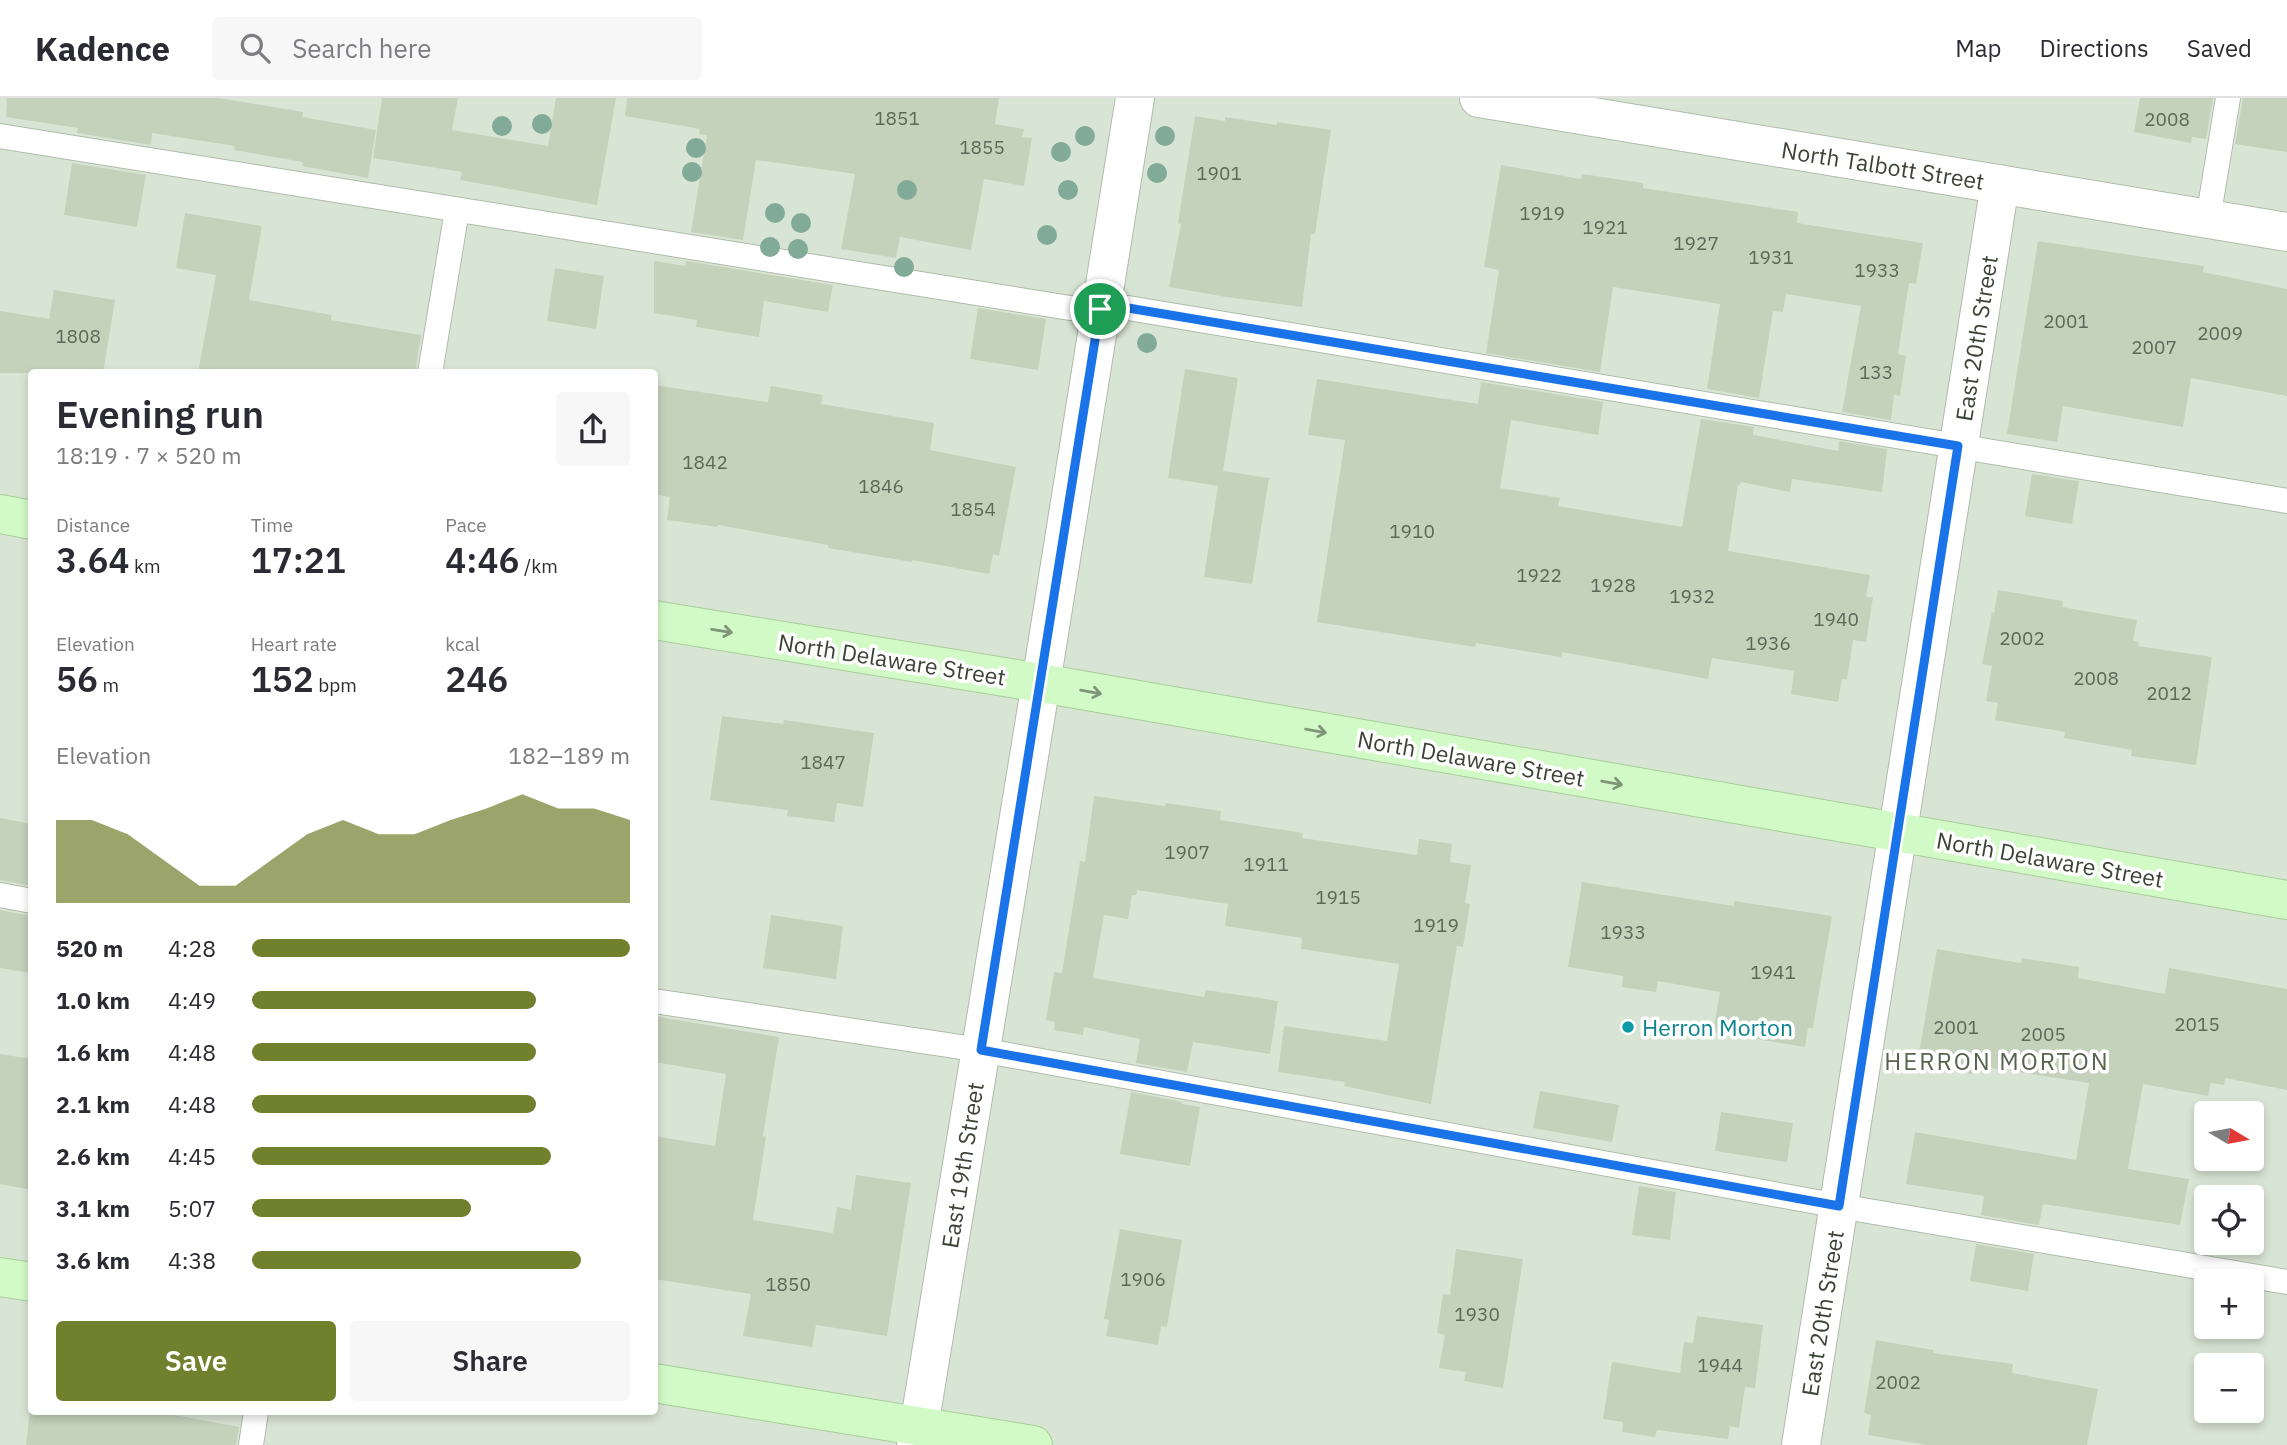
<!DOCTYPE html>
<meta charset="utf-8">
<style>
body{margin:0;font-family:"IBM Plex Sans",sans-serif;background:#f7f7f7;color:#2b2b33;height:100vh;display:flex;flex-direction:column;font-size:26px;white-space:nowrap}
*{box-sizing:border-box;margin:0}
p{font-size:23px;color:#7c7c81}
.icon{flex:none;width:38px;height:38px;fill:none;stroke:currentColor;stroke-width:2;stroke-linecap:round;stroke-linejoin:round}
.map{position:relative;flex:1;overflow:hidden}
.sheet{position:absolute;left:28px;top:271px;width:630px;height:1046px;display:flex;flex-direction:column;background:#fff;border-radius:7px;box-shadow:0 4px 10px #0003}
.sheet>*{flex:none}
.needle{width:46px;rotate:100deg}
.fabs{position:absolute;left:2194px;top:1003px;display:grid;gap:14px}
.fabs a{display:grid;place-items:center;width:70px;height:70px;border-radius:7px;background:#fff;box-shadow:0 4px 10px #0003;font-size:35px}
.pin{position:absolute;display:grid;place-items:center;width:60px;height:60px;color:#fff;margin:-30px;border:4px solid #fff;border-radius:50%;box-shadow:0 2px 7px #0007}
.round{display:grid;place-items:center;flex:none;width:74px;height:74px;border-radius:7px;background:#f7f7f7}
.summary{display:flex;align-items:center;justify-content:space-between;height:119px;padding:0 28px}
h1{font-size:38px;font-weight:600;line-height:52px}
.metrics{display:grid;grid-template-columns:repeat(3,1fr);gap:10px;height:119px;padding:7px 28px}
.metrics div{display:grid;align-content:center}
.metrics b{font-size:35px;font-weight:600}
.metrics small{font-size:19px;font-weight:400}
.metrics p{font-size:19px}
.chart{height:196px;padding:14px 28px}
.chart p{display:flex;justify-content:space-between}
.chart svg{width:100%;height:126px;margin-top:7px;fill:#71802d;opacity:.7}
.primary-button{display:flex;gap:14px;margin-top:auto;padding:14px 28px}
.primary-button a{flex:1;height:80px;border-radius:7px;background:#71802d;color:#fff;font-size:28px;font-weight:600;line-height:80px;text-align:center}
.primary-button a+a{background:#f7f7f7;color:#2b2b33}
ul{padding:0 28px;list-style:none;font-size:23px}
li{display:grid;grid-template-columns:112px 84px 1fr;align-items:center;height:52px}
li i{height:18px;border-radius:9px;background:#71802d}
header{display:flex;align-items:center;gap:42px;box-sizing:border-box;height:98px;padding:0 35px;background:#fff;border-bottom:2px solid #e1e1e2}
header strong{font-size:33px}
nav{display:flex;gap:38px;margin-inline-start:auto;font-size:24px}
.search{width:490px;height:63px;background:#f7f7f7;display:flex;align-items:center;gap:18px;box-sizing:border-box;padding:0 24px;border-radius:7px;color:#7c7c81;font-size:26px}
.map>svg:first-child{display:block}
.residential{fill:#d9e5d4;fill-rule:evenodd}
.building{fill:#c4d2bc}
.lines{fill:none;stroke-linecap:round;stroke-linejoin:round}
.lane-casing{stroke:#afbca9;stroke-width:26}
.street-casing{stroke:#afbca9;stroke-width:40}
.secondary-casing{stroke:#a6ce98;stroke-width:40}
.lane{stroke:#fff;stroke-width:24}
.street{stroke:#fff;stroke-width:38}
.secondary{stroke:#d2fac7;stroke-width:38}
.tree{fill:#82aa98}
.oneway{stroke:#7f9577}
.route-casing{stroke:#fff;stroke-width:14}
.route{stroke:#1a73e8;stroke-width:9}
.culture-dot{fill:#0f9aa8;stroke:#fff;stroke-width:2.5}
.labels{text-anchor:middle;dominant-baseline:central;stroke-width:7;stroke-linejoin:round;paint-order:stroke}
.number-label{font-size:19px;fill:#5d6758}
.street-label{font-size:23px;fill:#3b4336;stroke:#fff}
.culture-label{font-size:23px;fill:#0d838f;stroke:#fff;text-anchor:start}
.neighbourhood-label{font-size:24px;letter-spacing:2px;fill:#57654e;stroke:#fff}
</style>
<header>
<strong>Kadence</strong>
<div class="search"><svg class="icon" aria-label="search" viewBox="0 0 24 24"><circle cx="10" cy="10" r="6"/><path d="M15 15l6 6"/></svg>Search here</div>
<nav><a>Map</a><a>Directions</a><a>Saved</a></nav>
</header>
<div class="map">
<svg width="2287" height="1347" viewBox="0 0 2287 1347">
<rect width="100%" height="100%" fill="#e9f1e6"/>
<path class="residential" d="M 0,0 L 2287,0 L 2287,1347 L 0,1347 ZM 32,275 L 654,275 L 654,1314 L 32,1314 ZM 2207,1015 L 2252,1015 L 2252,1060 L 2207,1060 ZM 2207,1099 L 2252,1099 L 2252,1144 L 2207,1144 ZM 2207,1183 L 2252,1183 L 2252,1228 L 2207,1228 ZM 2207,1267 L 2252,1267 L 2252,1312 L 2207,1312 Z"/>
<path class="building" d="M 7,0 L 219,0 L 303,14 L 302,19 L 376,32 L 368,80 L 302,68 L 303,64 L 234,52 L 235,48 L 152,35 L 151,47 L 77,35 L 78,30 L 6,19 Z
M 382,0 L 458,0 L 452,32 L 548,48 L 556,0 L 616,0 L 597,107 L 460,82 L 462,74 L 373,60 Z
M 627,0 L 999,0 L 995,26 L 1024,31 L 1022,39 L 1032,40 L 1024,88 L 984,81 L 971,152 L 900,139 L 896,160 L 841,151 L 855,76 L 756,62 L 743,142 L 691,134 L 707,37 L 699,36 L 700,31 L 625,18 Z
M 2140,0 L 2213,0 L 2206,41 L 2192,39 L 2191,45 L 2134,34 Z
M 2243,0 L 2287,0 L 2287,54 L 2235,46 Z
M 1195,18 L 1225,23 L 1225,19 L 1277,27 L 1277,24 L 1331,32 L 1315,136 L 1311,136 L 1302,209 L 1226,199 L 1169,189 L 1181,126 L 1178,125 Z
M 72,65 L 146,77 L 137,129 L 64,117 Z
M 1501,67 L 1581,81 L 1582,76 L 1643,85 L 1643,90 L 1798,114 L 1797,125 L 1923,145 L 1916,186 L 1909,185 L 1898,256 L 1906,258 L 1900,298 L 1894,297 L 1891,322 L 1842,314 L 1861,208 L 1786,196 L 1783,214 L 1773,213 L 1759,300 L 1707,291 L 1720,206 L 1613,189 L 1600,274 L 1486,255 L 1499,172 L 1484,169 Z
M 185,115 L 262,128 L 249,202 L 332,217 L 331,222 L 421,237 L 415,275 L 198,275 L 216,177 L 176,170 Z
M 2038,143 L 2204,168 L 2203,174 L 2287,191 L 2287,298 L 2191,280 L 2183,329 L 2063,308 L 2057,344 L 2007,336 Z
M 654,163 L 685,168 L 686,163 L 833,187 L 828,214 L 764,203 L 759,239 L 696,229 L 697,222 L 654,215 Z
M 555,170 L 604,178 L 596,231 L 547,223 Z
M 54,192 L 115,202 L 103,275 L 0,275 L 0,213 L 49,221 Z
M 978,210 L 1046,221 L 1038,272 L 970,261 Z
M 1185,271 L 1238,280 L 1223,373 L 1269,380 L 1252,486 L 1204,479 L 1218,388 L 1168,380 Z
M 1317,281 L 1478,306 L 1481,284 L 1603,304 L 1598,337 L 1511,322 L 1500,390 L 1560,400 L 1558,408 L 1682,429 L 1701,321 L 1754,329 L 1753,337 L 1838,353 L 1839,343 L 1887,351 L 1882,394 L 1792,381 L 1790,394 L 1741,384 L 1740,387 L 1738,387 L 1728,453 L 1870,477 L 1866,499 L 1873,499 L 1866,544 L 1853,542 L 1847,581 L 1842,581 L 1838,604 L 1791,596 L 1794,573 L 1712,560 L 1708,581 L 1562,554 L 1561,559 L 1476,545 L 1475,549 L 1317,524 L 1345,342 L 1308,337 Z
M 654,287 L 768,304 L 771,288 L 823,297 L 821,306 L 934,325 L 930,352 L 1016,369 L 999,458 L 993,456 L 989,476 L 912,462 L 912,464 L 828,450 L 828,447 L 718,427 L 718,429 L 667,422 L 670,399 L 654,396 Z
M 2032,376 L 2079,383 L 2072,426 L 2025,418 Z
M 1998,492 L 2063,503 L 2062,509 L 2137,522 L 2133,543 L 2139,544 L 2138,548 L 2212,559 L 2196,667 L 2131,658 L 2132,652 L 2064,640 L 2065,634 L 1995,622 L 1998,605 L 1986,603 L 1992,568 L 1982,566 L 1992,514 L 1994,515 Z
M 722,618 L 783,626 L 784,622 L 874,635 L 863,709 L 837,705 L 834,724 L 787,718 L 788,712 L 710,702 Z
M 1094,698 L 1165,708 L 1166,705 L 1221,713 L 1220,722 L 1303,735 L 1302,740 L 1417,757 L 1419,741 L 1452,746 L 1450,764 L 1471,767 L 1465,805 L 1470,806 L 1463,849 L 1457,848 L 1431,1006 L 1344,988 L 1345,984 L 1278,974 L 1284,928 L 1387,943 L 1399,866 L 1301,851 L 1302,840 L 1225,828 L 1228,806 L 1137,792 L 1136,797 L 1132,797 L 1128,821 L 1104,817 L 1093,880 L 1204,899 L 1206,892 L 1278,903 L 1270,956 L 1193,944 L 1187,974 L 1136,965 L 1140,941 L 1084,929 L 1083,937 L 1054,932 L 1055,924 L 1046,922 L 1054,874 L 1062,875 L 1080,763 L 1085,764 Z
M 0,720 L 32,726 L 32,788 L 0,782 Z
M 1582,784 L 1734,808 L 1734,803 L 1832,818 L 1813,930 L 1808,930 L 1805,949 L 1713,934 L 1720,894 L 1658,883 L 1656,894 L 1622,889 L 1623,878 L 1568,869 Z
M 0,812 L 32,818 L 32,875 L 0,870 Z
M 771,817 L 843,828 L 836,881 L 763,870 Z
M 1937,851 L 2021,865 L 2022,860 L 2079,869 L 2078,880 L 2165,896 L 2169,870 L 2287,891 L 2287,992 L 2225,980 L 2224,987 L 2211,985 L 2208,998 L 2143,986 L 2128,1071 L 2189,1081 L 2180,1127 L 2043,1106 L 2039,1127 L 1981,1117 L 1984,1098 L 1906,1086 L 1915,1034 L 2076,1062 L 2089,985 L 1973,967 L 1972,976 L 1917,967 Z
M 654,918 L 779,939 L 763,1038 L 766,1039 L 753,1122 L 833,1135 L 837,1109 L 851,1112 L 856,1077 L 911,1085 L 887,1238 L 816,1227 L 812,1249 L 743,1238 L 751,1196 L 654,1181 L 654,1038 L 715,1048 L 726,976 L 654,964 Z
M 0,956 L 32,961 L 32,1092 L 0,1086 Z
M 1540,993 L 1619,1007 L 1612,1044 L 1533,1030 Z
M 1131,994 L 1182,1004 L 1182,1006 L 1200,1009 L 1190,1068 L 1120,1056 Z
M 1721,1014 L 1793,1025 L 1787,1064 L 1715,1053 Z
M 1639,1088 L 1676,1094 L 1670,1142 L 1632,1137 Z
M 1120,1131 L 1182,1142 L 1167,1229 L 1161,1228 L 1158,1247 L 1106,1238 L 1109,1222 L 1104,1221 Z
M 1976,1146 L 2034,1156 L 2028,1193 L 1970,1183 Z
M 1456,1151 L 1523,1161 L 1503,1290 L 1464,1283 L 1466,1274 L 1439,1270 L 1445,1237 L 1437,1235 L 1443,1196 L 1450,1197 Z
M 1697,1218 L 1763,1227 L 1755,1290 L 1745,1289 L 1739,1330 L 1730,1328 L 1728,1341 L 1657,1332 L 1655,1339 L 1622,1334 L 1623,1324 L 1603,1321 L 1612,1264 L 1680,1275 L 1684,1244 L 1693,1245 Z
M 1876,1242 L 1933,1252 L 1933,1255 L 2013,1266 L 2012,1275 L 2098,1291 L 2087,1347 L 1926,1347 L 1868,1337 L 1871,1317 L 1864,1315 Z
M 30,1314 L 158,1314 L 239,1329 L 236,1347 L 26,1347 Z"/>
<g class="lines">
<defs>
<path id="lane" d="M 0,38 L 1070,210 L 1128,210 L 2287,403
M 2208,121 L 2228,0
M 430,275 L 457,112
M 0,797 L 32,803
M 654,903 L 981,952 L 1839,1108 L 2287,1184
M 251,1347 L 256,1314"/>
<path id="street" d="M 1479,0 L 2287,134
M 916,1347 L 1041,585 L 1135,0
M 1801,1347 L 2000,86"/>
<path id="secondary" d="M 0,416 L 32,422
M 654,522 L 1041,585 L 2287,802
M 0,1179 L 32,1184
M 654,1285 L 1033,1347"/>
</defs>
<use href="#lane" class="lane-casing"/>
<use href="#street" class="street-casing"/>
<use href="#secondary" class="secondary-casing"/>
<use href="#lane" class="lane"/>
<use href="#street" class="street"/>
<use href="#secondary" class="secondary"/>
</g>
<g class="tree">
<circle cx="542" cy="26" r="10"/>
<circle cx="502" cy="28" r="10"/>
<circle cx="1085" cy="38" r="10"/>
<circle cx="1165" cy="38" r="10"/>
<circle cx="696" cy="50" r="10"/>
<circle cx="1061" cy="54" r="10"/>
<circle cx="692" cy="74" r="10"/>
<circle cx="1157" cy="75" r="10"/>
<circle cx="907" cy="92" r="10"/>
<circle cx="1068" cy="92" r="10"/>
<circle cx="775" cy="115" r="10"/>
<circle cx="801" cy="125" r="10"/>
<circle cx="1047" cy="137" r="10"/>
<circle cx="770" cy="149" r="10"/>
<circle cx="798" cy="151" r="10"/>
<circle cx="904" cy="169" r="10"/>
<circle cx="1147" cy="245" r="10"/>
</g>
<defs><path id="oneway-shaft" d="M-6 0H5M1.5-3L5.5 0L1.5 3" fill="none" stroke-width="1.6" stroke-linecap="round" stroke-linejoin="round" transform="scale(1.75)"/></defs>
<g class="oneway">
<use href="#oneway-shaft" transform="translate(722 533) rotate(9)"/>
<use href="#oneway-shaft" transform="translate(1091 594) rotate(10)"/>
<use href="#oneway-shaft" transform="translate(1316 633) rotate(10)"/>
<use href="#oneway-shaft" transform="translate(1612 685) rotate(10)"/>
</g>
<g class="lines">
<defs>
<path id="route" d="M 1128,210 L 1958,348 L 1839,1108 L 981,952 L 1100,211 Z"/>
</defs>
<use href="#route" class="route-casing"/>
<use href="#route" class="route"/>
</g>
<circle class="culture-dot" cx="1628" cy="929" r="7"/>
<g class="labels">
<g class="number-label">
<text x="897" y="20">1851</text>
<text x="2167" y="21">2008</text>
<text x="982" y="49">1855</text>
<text x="1219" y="75">1901</text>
<text x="1542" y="115">1919</text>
<text x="1605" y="129">1921</text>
<text x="1696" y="145">1927</text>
<text x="1771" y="159">1931</text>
<text x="1877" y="172">1933</text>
<text x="2066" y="223">2001</text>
<text x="2220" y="235">2009</text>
<text x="78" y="238">1808</text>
<text x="2154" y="249">2007</text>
<text x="1876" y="274">133</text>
<text x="705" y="364">1842</text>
<text x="881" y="388">1846</text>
<text x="973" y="411">1854</text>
<text x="1412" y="433">1910</text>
<text x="1539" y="477">1922</text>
<text x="1613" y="487">1928</text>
<text x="1692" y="498">1932</text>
<text x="1836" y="521">1940</text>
<text x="2022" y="540">2002</text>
<text x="1768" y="545">1936</text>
<text x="2096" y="580">2008</text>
<text x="2169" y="595">2012</text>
<text x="823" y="664">1847</text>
<text x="1187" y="754">1907</text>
<text x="1266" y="766">1911</text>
<text x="1338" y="799">1915</text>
<text x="1436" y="827">1919</text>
<text x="1623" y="834">1933</text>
<text x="1773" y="874">1941</text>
<text x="2197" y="926">2015</text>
<text x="1956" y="929">2001</text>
<text x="2043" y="936">2005</text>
<text x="1143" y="1181">1906</text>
<text x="788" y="1186">1850</text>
<text x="1477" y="1216">1930</text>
<text x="1720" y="1267">1944</text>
<text x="1898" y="1284">2002</text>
</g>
<g class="street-label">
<text transform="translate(1883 67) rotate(9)">North Talbott Street</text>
<text transform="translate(1976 240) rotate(-81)">East 20th Street</text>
<text transform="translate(892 561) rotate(9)">North Delaware Street</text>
<text transform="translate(1471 660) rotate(10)">North Delaware Street</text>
<text transform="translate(2050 761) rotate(10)">North Delaware Street</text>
<text transform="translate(962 1067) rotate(-81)">East 19th Street</text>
<text transform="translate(1822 1215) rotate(-81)">East 20th Street</text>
</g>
<g class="culture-label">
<text x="1642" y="929">Herron Morton</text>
</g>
<g class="neighbourhood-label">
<text x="1997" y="963">HERRON MORTON</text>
</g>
</g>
</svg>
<div class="fabs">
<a><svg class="needle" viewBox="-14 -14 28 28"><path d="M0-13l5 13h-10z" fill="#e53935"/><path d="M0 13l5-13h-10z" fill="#7c7c81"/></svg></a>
<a><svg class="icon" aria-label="locate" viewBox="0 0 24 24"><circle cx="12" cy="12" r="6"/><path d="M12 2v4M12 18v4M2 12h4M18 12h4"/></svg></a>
<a>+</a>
<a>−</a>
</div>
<div class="pin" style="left:1100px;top:211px;background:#1e9e55"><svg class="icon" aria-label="arrive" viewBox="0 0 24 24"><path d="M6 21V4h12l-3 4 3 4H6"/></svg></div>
<section class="sheet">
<div class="summary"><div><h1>Evening run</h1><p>18:19 · 7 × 520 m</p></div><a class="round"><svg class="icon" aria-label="share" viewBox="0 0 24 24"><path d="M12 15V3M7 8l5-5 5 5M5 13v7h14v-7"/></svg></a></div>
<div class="metrics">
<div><p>Distance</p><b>3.64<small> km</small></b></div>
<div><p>Time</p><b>17:21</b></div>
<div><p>Pace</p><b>4:46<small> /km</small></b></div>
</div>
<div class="metrics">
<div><p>Elevation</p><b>56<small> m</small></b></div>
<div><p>Heart rate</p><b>152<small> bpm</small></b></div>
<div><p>kcal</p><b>246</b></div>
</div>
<div class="chart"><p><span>Elevation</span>182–189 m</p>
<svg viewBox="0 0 160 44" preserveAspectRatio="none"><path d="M0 44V15L10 15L20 20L30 29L40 38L50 38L60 29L70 20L80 15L90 20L100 20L110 15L120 11L130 6L140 11L150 11L160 15V44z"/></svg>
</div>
<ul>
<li><b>520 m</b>4:28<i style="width:100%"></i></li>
<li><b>1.0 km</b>4:49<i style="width:75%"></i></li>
<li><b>1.6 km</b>4:48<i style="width:75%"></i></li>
<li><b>2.1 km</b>4:48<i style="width:75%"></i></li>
<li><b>2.6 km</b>4:45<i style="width:79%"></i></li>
<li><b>3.1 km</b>5:07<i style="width:58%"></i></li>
<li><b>3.6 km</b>4:38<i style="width:87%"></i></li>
</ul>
<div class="primary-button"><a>Save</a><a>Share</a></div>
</section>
</div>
